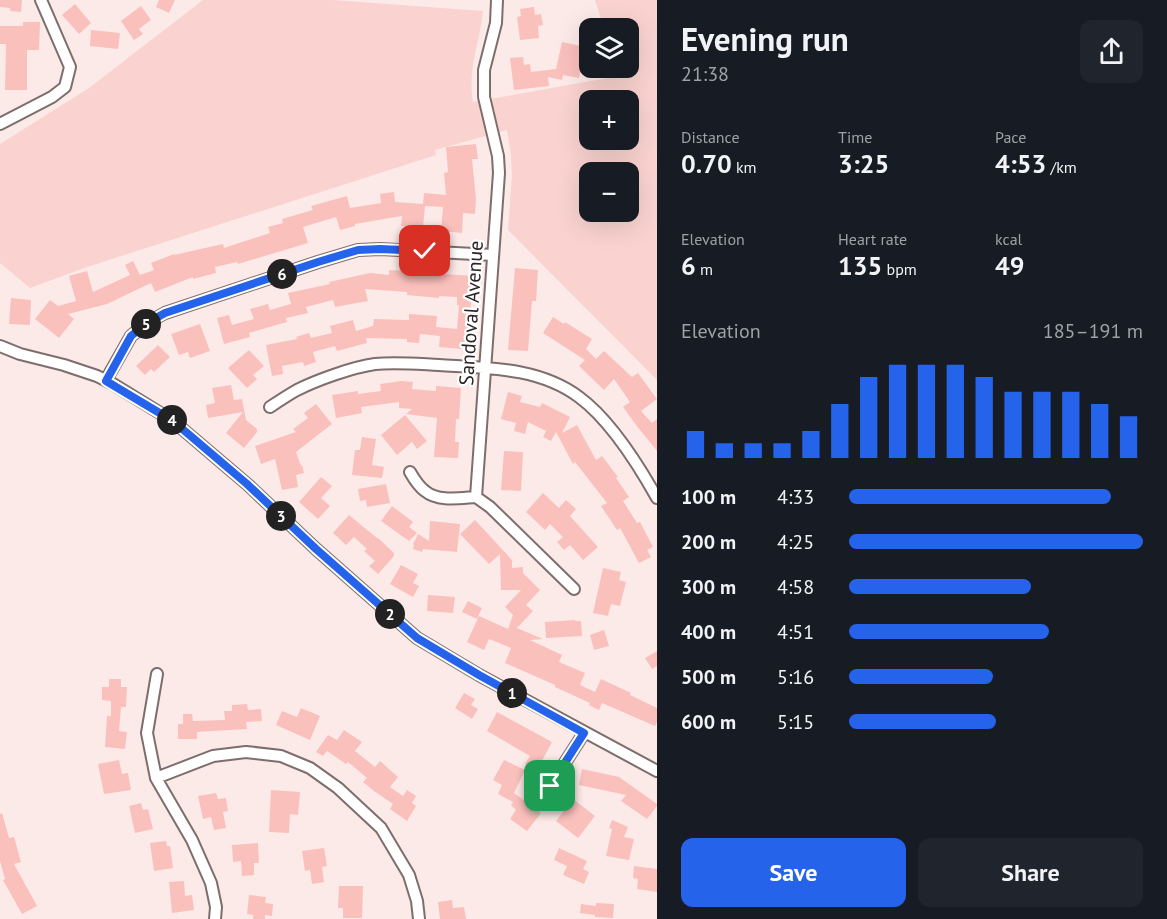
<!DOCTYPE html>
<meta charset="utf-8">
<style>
body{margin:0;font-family:"PT Sans",sans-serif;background:#20242c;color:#f1f3f6;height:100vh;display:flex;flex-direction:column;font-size:22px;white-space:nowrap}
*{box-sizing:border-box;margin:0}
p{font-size:20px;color:#9ea1a6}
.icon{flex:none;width:33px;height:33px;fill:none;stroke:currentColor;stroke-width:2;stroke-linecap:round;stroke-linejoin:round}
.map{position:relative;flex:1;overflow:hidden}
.panel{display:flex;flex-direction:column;background:#171b24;width:510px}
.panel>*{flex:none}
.tools{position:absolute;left:579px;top:18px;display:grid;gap:12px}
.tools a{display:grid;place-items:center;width:60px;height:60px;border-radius:12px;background:#171b24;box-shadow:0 6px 24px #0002;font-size:30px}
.pin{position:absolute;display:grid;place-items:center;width:51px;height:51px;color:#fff;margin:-26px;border-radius:12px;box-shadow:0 3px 9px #0006}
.km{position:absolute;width:30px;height:30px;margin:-15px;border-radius:50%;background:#222;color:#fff;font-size:16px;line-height:30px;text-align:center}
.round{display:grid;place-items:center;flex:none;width:63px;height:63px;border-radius:12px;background:#20242c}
.overview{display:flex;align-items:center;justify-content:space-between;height:102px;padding:0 24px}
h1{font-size:33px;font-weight:800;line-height:45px}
.metrics{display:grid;grid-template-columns:repeat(3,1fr);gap:9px;height:102px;padding:6px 24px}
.metrics div{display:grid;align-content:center}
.metrics b{font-size:26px;font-weight:800}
.metrics small{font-size:16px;font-weight:400}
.metrics p{font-size:16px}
.chart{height:168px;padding:12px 24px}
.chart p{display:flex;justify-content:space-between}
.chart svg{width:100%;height:108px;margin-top:6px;stroke:#2563eb;stroke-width:6}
.primary-button{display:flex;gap:12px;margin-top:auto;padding:12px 24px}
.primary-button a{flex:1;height:69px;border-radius:12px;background:#2563eb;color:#fff;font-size:24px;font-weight:800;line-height:69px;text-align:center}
.primary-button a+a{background:#20242c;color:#f1f3f6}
ul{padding:0 24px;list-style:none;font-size:20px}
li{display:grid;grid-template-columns:96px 72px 1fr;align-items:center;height:45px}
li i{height:15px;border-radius:8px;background:#2563eb}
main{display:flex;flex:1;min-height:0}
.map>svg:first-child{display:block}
.green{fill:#fad3d0;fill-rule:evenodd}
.building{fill:#fac0bc}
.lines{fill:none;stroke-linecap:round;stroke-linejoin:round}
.minor-casing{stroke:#7d6e6c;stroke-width:14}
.minor{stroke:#fff;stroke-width:10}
.route-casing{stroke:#fff;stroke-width:12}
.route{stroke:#2563eb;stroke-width:8}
.labels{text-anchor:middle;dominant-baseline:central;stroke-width:4.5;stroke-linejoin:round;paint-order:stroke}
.street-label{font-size:20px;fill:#2b2424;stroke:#fff}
</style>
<main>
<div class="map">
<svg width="657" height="919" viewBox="0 0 657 919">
<rect width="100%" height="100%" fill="#fceae8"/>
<path class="green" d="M 203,0 L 333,0 L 483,11 C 480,43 467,68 473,102 L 619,76 L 617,68 L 628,68 L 628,28 L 604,28 L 595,0 L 657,0 L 657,380 L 508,230 L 512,175 L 511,155 L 507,130 L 435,150 L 436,155 L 87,267 L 30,288 L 0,263 L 0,144 L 89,88 ZM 590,100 L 628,100 L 628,140 L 590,140 ZM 590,172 L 628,172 L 628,212 L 590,212 Z"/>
<path class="building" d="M 0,0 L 22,0 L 21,12 L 10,11 L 10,8 L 0,7 Z
M 159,0 L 175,0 L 169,13 L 156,7 Z
M 75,4 L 91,23 L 79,34 L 62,15 Z
M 141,6 L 151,20 L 139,29 L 143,34 L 134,40 L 121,21 Z
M 534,7 L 535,15 L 541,14 L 543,25 L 538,26 L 539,38 L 520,40 L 517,17 L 521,16 L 520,9 Z
M 23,22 L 40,22 L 39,50 L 27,50 L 27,90 L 5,90 L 6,44 L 0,44 L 0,26 L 23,26 Z
M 91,30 L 120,33 L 118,49 L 90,46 Z
M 562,42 L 581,46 L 579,55 L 584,56 L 579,78 L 563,75 L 562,80 L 548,77 L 549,86 L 514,90 L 510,58 L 523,57 L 524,65 L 530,64 L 531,72 L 556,69 Z
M 476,144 L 478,159 L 472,159 L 476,199 L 475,214 L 463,213 L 462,233 L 441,231 L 443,207 L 425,206 L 423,227 L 401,226 L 402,216 L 355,224 L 355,226 L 340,230 L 336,217 L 303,227 L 308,243 L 238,264 L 237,262 L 215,267 L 216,273 L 193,279 L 193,277 L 155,292 L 151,283 L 107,304 L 68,314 L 74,319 L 59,338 L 35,319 L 50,300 L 58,306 L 76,301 L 69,276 L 87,271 L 93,292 L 130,275 L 125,265 L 133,261 L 140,275 L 154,270 L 151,263 L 174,254 L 174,255 L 223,244 L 224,248 L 270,233 L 268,227 L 283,223 L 282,219 L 313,210 L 311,206 L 347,196 L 350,208 L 381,203 L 380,194 L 394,192 L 395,202 L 423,204 L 424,193 L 446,195 L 444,173 L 448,172 L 446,147 Z
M 515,268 L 538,270 L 536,301 L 532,301 L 528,351 L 508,350 Z
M 389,270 L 404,271 L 404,272 L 443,275 L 444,274 L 473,276 L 470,315 L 472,315 L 470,343 L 462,342 L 461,349 L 439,347 L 440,336 L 420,334 L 419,343 L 407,342 L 407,339 L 366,338 L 367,343 L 337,351 L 335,346 L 313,352 L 316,362 L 304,366 L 303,362 L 282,366 L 283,374 L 272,376 L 266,345 L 297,339 L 296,337 L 309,333 L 311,338 L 332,333 L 330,326 L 353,320 L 356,331 L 373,326 L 374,319 L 409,320 L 409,314 L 437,316 L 436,327 L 457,329 L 459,305 L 457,305 L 457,297 L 439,296 L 439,298 L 407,295 L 407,292 L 365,289 L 368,301 L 335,307 L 333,300 L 306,307 L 308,313 L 286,318 L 287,322 L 249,333 L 250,337 L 224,344 L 217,318 L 229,315 L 232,325 L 254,319 L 250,309 L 268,304 L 270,310 L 291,304 L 288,293 L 330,284 L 329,282 L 370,273 L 389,275 Z
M 11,298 L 31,300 L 30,325 L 9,324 Z
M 553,317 L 564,324 L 565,322 L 592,339 L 586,349 L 596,359 L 604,351 L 632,377 L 638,373 L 657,399 L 641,411 L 652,423 L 657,419 L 657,451 L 636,425 L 623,407 L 630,402 L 614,379 L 604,390 L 579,366 L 585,360 L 543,333 Z
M 200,324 L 210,351 L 190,358 L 188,352 L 179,355 L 171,334 Z
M 158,345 L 170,357 L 154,372 L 151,369 L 145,375 L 136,366 Z
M 249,350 L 264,366 L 253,375 L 257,379 L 247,388 L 228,368 Z
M 401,381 L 413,382 L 412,389 L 436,391 L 436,386 L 461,388 L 459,419 L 456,419 L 455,442 L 459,442 L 458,458 L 434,457 L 437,418 L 406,414 L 412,409 L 399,408 L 399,402 L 361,407 L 362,413 L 336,418 L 332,395 L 358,391 L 358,394 L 381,391 L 380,384 Z
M 231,385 L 234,400 L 242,399 L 246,420 L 257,429 L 257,432 L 244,448 L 226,433 L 243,412 L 208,418 L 206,405 L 215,403 L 212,388 Z
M 508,392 L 522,396 L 520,402 L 540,407 L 542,403 L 570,417 L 562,433 L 577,425 L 596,460 L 602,456 L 618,477 L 616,478 L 629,497 L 623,501 L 637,523 L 640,522 L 653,547 L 647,550 L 651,557 L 639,563 L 620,528 L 617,530 L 601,506 L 607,503 L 575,462 L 573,464 L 556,432 L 551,441 L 543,437 L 546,431 L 528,422 L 525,434 L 514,431 L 516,423 L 501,419 Z
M 316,404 L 332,424 L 296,452 L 301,466 L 302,465 L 304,473 L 296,475 L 298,487 L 282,490 L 275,459 L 261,464 L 255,446 L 296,432 L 293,429 L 308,418 L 304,413 Z
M 405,415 L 427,441 L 417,449 L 412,442 L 397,455 L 381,435 Z
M 362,437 L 376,439 L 372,465 L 384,467 L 382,478 L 352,475 L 355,450 L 360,450 Z
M 504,451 L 523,452 L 521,491 L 501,490 Z
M 321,477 L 332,486 L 321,498 L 330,506 L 318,519 L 299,502 Z
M 386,484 L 390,503 L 367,507 L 366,500 L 360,501 L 358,489 Z
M 543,493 L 559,508 L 566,500 L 576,509 L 570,516 L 598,547 L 583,560 L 570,545 L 564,550 L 557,542 L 563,537 L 550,524 L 545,530 L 526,512 Z
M 392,506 L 413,522 L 409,527 L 417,533 L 409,541 L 381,521 Z
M 349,515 L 377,538 L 378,538 L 394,553 L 394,556 L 378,574 L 369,566 L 375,561 L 364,551 L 367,549 L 354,537 L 346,545 L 333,533 Z
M 475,520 L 512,560 L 512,568 L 523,567 L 523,573 L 540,590 L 526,605 L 533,611 L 517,628 L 543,639 L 530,640 L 562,655 L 559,662 L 585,673 L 580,685 L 595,692 L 601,679 L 631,693 L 630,695 L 657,708 L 657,722 L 655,726 L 602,703 L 599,710 L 589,705 L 590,703 L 555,687 L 555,685 L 505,663 L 511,648 L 489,639 L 484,650 L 467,642 L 479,616 L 508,629 L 513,615 L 505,607 L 521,590 L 501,590 L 500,554 L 489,564 L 460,534 Z
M 430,521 L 460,524 L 457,552 L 423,549 L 422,552 L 413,549 L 414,545 L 413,544 L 418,534 L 429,541 Z
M 401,565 L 418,574 L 413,583 L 419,586 L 413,597 L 390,584 Z
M 603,568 L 621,572 L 619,580 L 626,582 L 620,606 L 611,604 L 608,616 L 593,613 Z
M 428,595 L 455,597 L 453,613 L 427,611 Z
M 468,601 L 482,608 L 477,619 L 462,612 Z
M 575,620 L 575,621 L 581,621 L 582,636 L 546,638 L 545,622 Z
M 604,630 L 609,646 L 594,650 L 590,635 Z
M 657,651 L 657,666 L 652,669 L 645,658 Z
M 109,679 L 121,679 L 121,687 L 127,687 L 126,707 L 121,707 L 119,731 L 127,732 L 125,749 L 105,747 L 107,716 L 111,716 L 111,701 L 102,700 L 102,687 L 109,687 Z
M 464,693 L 475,699 L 471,705 L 478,709 L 472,719 L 455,708 Z
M 247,704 L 248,710 L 261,709 L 262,721 L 246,722 L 247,729 L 197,732 L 197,739 L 178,739 L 178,724 L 183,724 L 183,714 L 192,714 L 193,721 L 225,720 L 224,711 L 232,711 L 232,705 Z
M 301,708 L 320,716 L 310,740 L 276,725 L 282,711 L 297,717 Z
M 497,712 L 552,742 L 537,770 L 525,764 L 530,756 L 487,731 Z
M 344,730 L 362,742 L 355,751 L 375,767 L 380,761 L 398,777 L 390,787 L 403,796 L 407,790 L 416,796 L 412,803 L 416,806 L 407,821 L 390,809 L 393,804 L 374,791 L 363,782 L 367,778 L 348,762 L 346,764 L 327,751 L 323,756 L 316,752 L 328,735 L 337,740 Z
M 119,760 L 122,774 L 128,773 L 131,790 L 104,794 L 98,764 Z
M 504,760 L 525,770 L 514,793 L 541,813 L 527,831 L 510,819 L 516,810 L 511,805 L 513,802 L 498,794 L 502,785 L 493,780 Z
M 582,769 L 619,777 L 657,804 L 657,806 L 647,819 L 621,801 L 626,795 L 579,785 Z
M 271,790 L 300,792 L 298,815 L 290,814 L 289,833 L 269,832 Z
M 216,793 L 218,799 L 226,798 L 228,811 L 223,812 L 226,828 L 214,830 L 211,817 L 203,819 L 198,796 Z
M 573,799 L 595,816 L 578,838 L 556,821 Z
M 141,803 L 143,810 L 148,809 L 153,829 L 135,833 L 129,806 Z
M 2,813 L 9,838 L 14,837 L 21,862 L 14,864 L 37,906 L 22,914 L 3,880 L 5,879 L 0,861 L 0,814 Z
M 612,820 L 628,827 L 624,837 L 634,839 L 629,860 L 606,856 L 612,829 L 609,828 Z
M 166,841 L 167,846 L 170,846 L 173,868 L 154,871 L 150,843 Z
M 258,843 L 259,863 L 254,863 L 254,875 L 242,876 L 241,861 L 233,862 L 232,845 Z
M 324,848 L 327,866 L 322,867 L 324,882 L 312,884 L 310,870 L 305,871 L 302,851 Z
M 559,848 L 587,861 L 583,869 L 589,872 L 584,884 L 563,875 L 567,866 L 554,860 Z
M 634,866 L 657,869 L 657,892 L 637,889 L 638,879 L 633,878 Z
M 184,881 L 185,896 L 192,895 L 194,910 L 172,913 L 169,882 Z
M 339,886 L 363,886 L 362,918 L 343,918 L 343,908 L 338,908 Z
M 249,895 L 266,897 L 265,903 L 273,904 L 272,916 L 265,915 L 265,919 L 253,919 L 253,915 L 247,914 Z
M 452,900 L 453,908 L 464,907 L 466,919 L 440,919 L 438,902 Z
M 596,903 L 614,904 L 613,918 L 595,917 L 595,915 L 580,913 L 581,904 L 596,906 Z"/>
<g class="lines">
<defs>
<path id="minor" d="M 497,0 L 496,23 L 484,70 L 484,97 L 498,156 L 499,173 L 476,497 L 490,507 L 574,589
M 0,124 L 52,97 L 65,87 L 70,67 L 41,0
M 0,346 L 20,354 L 64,365 L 97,376 L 113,384 L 173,421 L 247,484 L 316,549 L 417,638 L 479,675 L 657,771
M 106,380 L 131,336 L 147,323 L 165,313 L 318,262 L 358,250 L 380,249 L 493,255
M 270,407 C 279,401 288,395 297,390 C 317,380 353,367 375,364 C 396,362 418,364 439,365 C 487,368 539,367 579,397 C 609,419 639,466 657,498
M 410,472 C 414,479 418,486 425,491 C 438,502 460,498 476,497
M 157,674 L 147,733 L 156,778 L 192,840 L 211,883 L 216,907 L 215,919
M 156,778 L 213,756 L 246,752 L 281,756 L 310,768 L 338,788 L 381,828 L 409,875 L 417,901 L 419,919
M 550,786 L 584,733"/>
</defs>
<use href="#minor" class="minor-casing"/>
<use href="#minor" class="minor"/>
</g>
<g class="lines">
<defs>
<path id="route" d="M 425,251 L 380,249 L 358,250 L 318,262 L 165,313 L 147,323 L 131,336 L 106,381 L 173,421 L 247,484 L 316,549 L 417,638 L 479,675 L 584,733 L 550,786"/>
</defs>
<use href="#route" class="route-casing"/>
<use href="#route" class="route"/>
</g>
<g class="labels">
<g class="street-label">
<text transform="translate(471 313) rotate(-86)">Sandoval Avenue</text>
</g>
</g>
</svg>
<div class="tools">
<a><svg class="icon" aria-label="layers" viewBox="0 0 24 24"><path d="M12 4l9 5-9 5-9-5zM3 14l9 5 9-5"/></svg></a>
<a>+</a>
<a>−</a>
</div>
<div class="pin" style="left:550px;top:786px;background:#1e9e55"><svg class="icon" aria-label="arrive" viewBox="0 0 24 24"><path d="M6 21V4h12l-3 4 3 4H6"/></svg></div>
<div class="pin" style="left:425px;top:251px;background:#d93025"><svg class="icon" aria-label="check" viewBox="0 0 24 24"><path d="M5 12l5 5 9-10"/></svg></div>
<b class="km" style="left:512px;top:693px">1</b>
<b class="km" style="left:390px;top:614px">2</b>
<b class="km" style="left:281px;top:516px">3</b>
<b class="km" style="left:172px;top:420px">4</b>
<b class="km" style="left:146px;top:324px">5</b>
<b class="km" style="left:282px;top:274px">6</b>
</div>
<section class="panel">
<div class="overview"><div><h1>Evening run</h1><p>21:38</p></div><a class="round"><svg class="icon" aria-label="share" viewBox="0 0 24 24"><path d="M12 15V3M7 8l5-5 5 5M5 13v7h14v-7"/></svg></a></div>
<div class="metrics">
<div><p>Distance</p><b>0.70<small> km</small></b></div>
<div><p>Time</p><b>3:25</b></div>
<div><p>Pace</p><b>4:53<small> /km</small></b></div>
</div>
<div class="metrics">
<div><p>Elevation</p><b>6<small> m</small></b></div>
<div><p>Heart rate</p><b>135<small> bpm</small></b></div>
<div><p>kcal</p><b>49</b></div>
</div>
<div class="chart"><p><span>Elevation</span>185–191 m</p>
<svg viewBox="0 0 160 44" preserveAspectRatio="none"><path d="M5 44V33M15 44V38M25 44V38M35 44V38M45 44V33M55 44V22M65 44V11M75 44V6M85 44V6M95 44V6M105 44V11M115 44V17M125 44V17M135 44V17M145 44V22M155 44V27"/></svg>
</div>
<ul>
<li><b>100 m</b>4:33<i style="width:89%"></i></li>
<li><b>200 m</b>4:25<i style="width:100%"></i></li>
<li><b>300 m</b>4:58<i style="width:62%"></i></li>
<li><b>400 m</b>4:51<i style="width:68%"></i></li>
<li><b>500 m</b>5:16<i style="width:49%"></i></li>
<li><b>600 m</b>5:15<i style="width:50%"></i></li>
</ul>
<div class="primary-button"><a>Save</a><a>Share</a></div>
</section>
</main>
